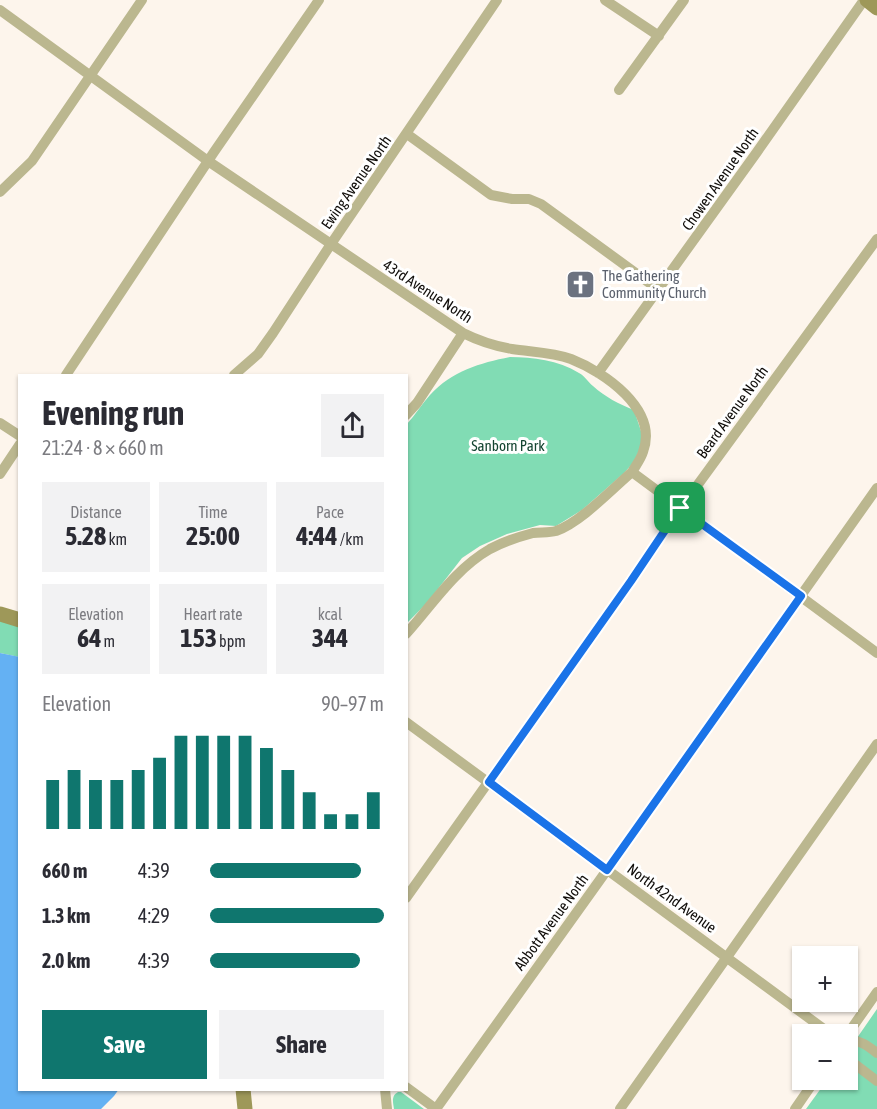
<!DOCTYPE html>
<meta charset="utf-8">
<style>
body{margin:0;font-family:"Asap Condensed",sans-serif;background:#f2f2f3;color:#2b2b33;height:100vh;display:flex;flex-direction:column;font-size:22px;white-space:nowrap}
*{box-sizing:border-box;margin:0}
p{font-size:20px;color:#7c7c81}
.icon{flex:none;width:33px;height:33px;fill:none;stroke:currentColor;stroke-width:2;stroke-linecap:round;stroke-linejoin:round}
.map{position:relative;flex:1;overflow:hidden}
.side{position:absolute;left:18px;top:374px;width:390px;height:717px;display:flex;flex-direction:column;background:#fff;border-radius:0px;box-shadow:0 2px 4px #0004}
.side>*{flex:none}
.fabs{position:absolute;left:792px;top:946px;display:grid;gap:12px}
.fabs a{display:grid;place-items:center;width:66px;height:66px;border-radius:0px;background:#fff;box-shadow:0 2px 4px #0004;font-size:30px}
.pin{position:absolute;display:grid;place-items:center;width:51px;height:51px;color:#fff;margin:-26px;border-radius:12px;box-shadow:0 3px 9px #0006}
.round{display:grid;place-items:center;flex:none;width:63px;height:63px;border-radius:0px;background:#f2f2f3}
.head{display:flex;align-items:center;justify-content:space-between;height:102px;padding:0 24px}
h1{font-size:33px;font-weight:700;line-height:45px}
.stats{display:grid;grid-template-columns:repeat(3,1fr);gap:9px;height:102px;padding:6px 24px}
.stats div{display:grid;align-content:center;border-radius:0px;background:#f2f2f3;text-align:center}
.stats b{font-size:26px;font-weight:700}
.stats small{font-size:16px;font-weight:400}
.stats p{font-size:16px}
.chart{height:168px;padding:12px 24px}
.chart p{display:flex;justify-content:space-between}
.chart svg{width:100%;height:108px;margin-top:6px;stroke:#0f766e;stroke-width:6}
.cta{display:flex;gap:12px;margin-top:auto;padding:12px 24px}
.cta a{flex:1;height:69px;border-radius:0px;background:#0f766e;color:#fff;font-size:24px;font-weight:700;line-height:69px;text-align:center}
.cta a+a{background:#f2f2f3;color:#2b2b33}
ul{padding:0 24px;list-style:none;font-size:20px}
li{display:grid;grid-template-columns:96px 72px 1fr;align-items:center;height:45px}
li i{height:15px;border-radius:8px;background:#0f766e}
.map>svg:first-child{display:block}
.green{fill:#81dcb4}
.water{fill:#64b1f3}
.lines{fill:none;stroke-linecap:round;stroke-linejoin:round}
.street{stroke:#bbb78f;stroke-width:10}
.secondary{stroke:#9e9859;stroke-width:15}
.route-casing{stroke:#fff;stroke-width:12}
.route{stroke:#1a73e8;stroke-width:8}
.labels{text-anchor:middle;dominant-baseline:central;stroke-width:6;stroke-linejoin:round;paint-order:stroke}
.street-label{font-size:15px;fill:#100d0a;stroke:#fff}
.worship-label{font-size:15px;fill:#5b616d;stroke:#fff;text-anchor:start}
.park-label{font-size:15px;fill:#144431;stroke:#fff}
</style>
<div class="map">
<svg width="877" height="1109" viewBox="0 0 877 1109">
<rect width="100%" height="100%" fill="#fdf5ec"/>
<path class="green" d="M 510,357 C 533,357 558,360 579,373 C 585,376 588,382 593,386 C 605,397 619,404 634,410 L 644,440 L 634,462 L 624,473 L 582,510 L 556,526 L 540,525 L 507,534 L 480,546 L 462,558 L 427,603 L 407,623 L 407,424 C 415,415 422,404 430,395 C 452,371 480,363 510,357 Z
M 0,614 L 19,620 L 19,657 L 0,653 Z
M 877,1009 L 877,1109 L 806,1109 L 827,1080 L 848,1080 L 848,1051 Z
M 398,1092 L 401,1092 L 424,1109 L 394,1109 C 393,1102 391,1096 398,1092 Z"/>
<path class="water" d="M 0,653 L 20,657 L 20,1089 L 119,1089 L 114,1096 L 101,1109 L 0,1109 Z"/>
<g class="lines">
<path class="street" d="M 605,0 L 659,36
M 0,10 L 208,161 L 463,333 C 479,341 494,346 512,349 C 531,352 552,352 571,359 C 604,372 659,409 643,452 C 641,459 636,465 632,472 L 877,653
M 619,90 L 684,0
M 407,134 L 491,195 L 512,199 L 529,199 L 541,204 L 659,290
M 0,192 L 32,161 L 142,0
M 598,373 L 757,152 L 864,0
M 66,375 L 214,152 L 319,0
M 234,375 L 258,354 L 273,333 L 331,244 L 497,0
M 406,415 L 417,403 L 463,333
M 0,423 L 20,436
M 0,474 L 20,444
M 406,634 C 432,605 455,569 490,549 C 503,542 518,537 533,533 C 540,532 549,533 556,531 C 581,522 611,490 632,472
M 406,722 L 832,1035
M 406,898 L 631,581 L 672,520 L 877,239
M 847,1035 L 877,992
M 848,1041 C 859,1039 868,1046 877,1053
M 848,1057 L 852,1062 L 877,1081
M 406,1087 L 436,1109
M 385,1089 L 387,1109
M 436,1109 L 607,870 L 877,488
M 620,1109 L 877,744
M 795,1109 L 815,1080"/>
<path class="secondary" d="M 867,0 L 877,8
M 0,614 L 20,620
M 243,1089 L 245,1109"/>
</g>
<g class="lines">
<defs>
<path id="route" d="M 680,508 L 801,596 L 607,870 L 489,782 L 631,581 Z"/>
</defs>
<use href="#route" class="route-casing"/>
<use href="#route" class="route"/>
</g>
<defs>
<symbol id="church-square" viewBox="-11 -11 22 22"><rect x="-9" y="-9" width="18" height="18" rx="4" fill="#6b7280" stroke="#fff"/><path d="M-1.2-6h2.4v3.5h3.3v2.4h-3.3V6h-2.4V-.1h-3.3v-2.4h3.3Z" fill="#fff"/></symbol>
</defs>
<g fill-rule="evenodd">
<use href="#church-square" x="564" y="268" width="33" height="33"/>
</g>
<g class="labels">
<g class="street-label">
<text transform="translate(720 179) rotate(-55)">Chowen Avenue North</text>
<text transform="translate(356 182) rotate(-55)">Ewing Avenue North</text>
<text transform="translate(428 291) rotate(33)">43rd Avenue North</text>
<text transform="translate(732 412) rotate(-54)">Beard Avenue North</text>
<text transform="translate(672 898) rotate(36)">North 42nd Avenue</text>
<text transform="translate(551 922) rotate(-54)">Abbott Avenue North</text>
</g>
<g class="worship-label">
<text x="602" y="275">The Gathering<tspan x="602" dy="17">Community Church</tspan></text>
</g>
<g class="park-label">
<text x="508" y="445">Sanborn Park</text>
</g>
</g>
</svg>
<div class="fabs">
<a>+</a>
<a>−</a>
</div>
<div class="pin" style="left:680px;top:508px;background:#1e9e55"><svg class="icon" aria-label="arrive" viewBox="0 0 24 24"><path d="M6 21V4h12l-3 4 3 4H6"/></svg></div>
<section class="side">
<div class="head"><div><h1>Evening run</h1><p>21:24 · 8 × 660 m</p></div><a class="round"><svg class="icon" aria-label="share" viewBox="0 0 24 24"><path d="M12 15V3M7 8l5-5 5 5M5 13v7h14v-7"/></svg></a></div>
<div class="stats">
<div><p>Distance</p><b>5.28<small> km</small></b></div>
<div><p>Time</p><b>25:00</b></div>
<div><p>Pace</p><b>4:44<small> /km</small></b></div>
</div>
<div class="stats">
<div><p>Elevation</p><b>64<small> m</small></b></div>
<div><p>Heart rate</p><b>153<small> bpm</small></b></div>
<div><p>kcal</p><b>344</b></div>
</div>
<div class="chart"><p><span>Elevation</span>90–97 m</p>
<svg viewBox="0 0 160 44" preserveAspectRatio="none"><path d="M5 44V24M15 44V20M25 44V24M35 44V24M45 44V20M55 44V15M65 44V6M75 44V6M85 44V6M95 44V6M105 44V11M115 44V20M125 44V29M135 44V38M145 44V38M155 44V29"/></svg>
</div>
<ul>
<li><b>660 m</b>4:39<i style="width:87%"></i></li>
<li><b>1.3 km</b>4:29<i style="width:100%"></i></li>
<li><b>2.0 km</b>4:39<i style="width:86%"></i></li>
</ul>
<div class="cta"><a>Save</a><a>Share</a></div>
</section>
</div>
